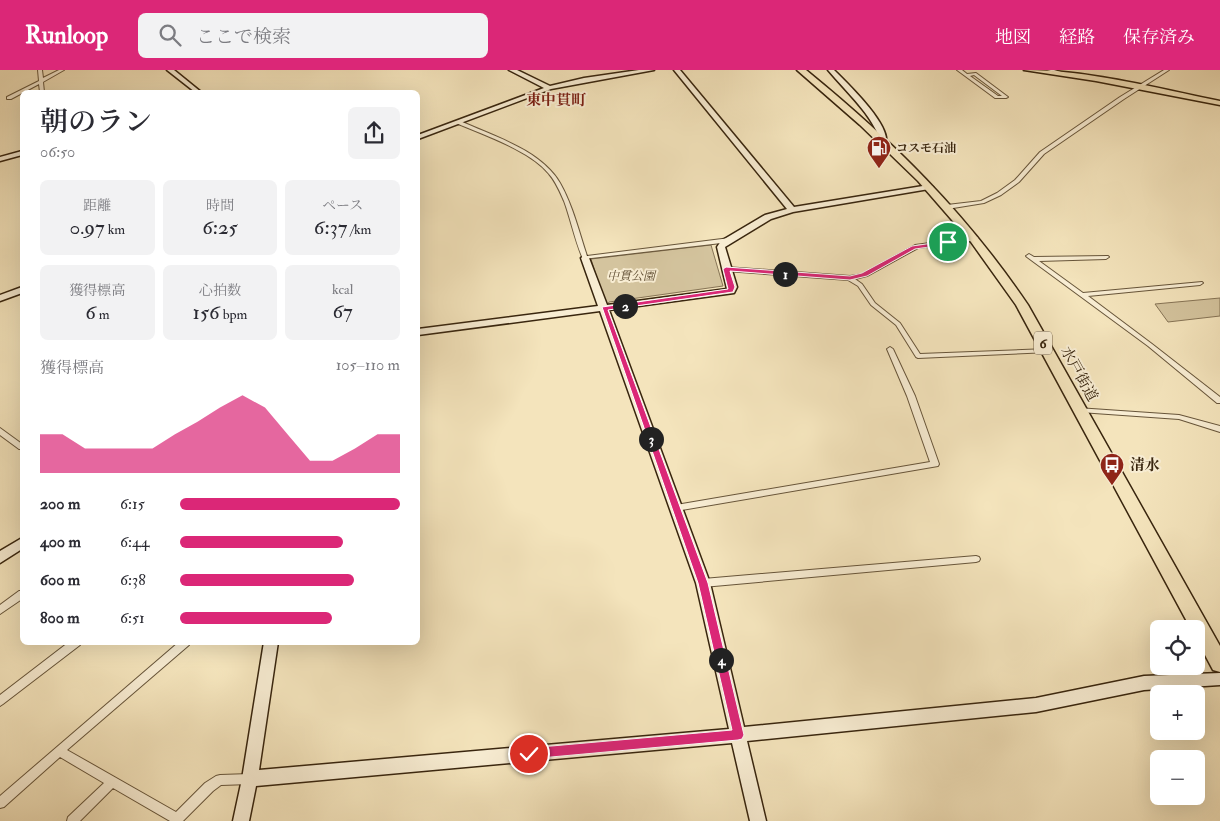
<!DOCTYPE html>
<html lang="ja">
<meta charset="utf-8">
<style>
body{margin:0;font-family:"IM FELL Double Pica","Noto Serif JP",serif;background:#f2f2f3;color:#2b2b33;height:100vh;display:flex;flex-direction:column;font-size:19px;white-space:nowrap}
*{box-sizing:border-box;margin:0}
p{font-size:16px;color:#7c7c81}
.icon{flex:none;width:28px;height:28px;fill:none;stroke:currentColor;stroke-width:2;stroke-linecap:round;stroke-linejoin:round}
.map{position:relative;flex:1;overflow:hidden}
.panel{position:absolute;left:20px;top:20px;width:400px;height:555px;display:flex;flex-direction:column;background:#fff;border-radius:8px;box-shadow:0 5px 20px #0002}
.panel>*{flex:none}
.fabs{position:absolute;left:1150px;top:550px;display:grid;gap:10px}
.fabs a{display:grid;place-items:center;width:55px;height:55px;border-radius:8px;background:#fff;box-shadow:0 5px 20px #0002;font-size:25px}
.pin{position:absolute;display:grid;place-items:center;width:42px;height:42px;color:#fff;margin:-21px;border:2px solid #fff;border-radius:50%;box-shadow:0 1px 5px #0007}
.km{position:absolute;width:25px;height:25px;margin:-12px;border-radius:50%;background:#222;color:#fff;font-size:14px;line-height:25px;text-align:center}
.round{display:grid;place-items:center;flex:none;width:52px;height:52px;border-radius:8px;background:#f2f2f3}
.headline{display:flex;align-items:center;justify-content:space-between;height:85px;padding:0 20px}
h1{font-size:28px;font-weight:600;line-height:38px}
.figures{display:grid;grid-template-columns:repeat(3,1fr);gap:8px;height:85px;padding:5px 20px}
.figures div{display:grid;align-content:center;border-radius:8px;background:#f2f2f3;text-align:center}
.figures b{font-size:21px;font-weight:600}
.figures small{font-size:14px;font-weight:400}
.figures p{font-size:14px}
.chart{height:140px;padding:10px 20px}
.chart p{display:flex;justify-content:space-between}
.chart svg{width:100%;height:90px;margin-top:5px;fill:#db2777;opacity:.7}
ul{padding:0 20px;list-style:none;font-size:16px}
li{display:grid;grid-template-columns:80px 60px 1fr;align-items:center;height:38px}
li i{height:12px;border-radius:6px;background:#db2777}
header{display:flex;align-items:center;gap:30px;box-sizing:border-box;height:70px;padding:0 25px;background:#db2777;color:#fff}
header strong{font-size:24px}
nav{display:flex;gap:28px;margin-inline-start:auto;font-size:18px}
.search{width:350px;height:45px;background:#f2f2f3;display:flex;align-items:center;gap:12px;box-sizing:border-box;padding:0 18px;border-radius:8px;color:#7c7c81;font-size:19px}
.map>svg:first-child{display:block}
.green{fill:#d4c49e;stroke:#867456}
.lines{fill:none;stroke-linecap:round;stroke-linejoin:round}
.street-casing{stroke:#67553a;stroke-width:2}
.secondary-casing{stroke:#38250e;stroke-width:3}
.primary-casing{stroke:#38250e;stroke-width:3}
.highway-casing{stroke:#38250e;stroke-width:3}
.street{fill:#f8edd3;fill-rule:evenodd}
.secondary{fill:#f8edd3;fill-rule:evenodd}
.primary{fill:#f4e4bc;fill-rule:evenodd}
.highway{fill:#f4e4bc;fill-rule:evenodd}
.route{fill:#db2777;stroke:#fff}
.labels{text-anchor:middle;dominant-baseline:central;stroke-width:4;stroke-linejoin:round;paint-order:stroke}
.far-poi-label{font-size:12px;font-weight:bold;fill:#38250e;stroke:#f8edd3;text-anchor:start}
.far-park-label{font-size:12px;font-style:italic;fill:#5f4d32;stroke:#f8edd3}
.shield{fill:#f8edd3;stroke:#726149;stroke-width:1}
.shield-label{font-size:14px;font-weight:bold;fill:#38250e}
.far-quarter-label{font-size:15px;font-weight:bold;fill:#7a1f14;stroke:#f8edd3}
.street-label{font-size:15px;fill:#38250e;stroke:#f8edd3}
.poi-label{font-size:15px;font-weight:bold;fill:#38250e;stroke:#f8edd3;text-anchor:start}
</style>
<header>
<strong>Runloop</strong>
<div class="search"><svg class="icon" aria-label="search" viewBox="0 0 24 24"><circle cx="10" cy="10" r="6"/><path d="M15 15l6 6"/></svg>ここで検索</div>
<nav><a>地図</a><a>経路</a><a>保存済み</a></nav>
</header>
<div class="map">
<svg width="1220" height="751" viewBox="0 0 1220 751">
<rect width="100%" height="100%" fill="#f4e4bc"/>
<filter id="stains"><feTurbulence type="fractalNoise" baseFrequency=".004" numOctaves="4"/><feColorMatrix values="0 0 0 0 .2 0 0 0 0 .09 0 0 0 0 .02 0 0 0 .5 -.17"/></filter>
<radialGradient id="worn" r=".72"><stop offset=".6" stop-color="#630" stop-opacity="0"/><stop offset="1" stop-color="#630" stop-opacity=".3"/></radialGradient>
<path class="green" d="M 711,175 L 723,216 L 609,232 L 606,237 L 591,189 Z
M 1220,228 L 1220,246 L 1168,252 L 1155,234 Z"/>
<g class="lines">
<defs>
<path id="street" d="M 38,0 L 42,0 L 43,8 L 59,0 L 64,0 L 43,12 L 44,22 L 40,22 L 39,14 L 11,29 L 7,29 L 7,27 L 39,11 Z
M 957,0 L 962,0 L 967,4 L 976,3 L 1008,27 L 1006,28 L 995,28 ZM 974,5 L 1002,26 L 998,26 L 970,6 Z
M 1047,0 L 1054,0 L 1068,4 L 1066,5 Z
M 1164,0 L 1169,0 L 1124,29 L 1044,84 L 1019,112 L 1001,125 L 984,133 L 947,139 L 944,137 L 947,135 L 981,131 L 997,123 L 1015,110 L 1040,82 L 1120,27 Z
M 456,51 L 460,51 C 493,66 541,80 560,113 C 573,136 579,162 587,186 L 730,168 L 733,170 L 730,172 L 583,189 C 575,171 571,150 564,131 C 560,122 556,112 549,104 C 531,81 484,65 456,53 Z
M 976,167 L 978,168 L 978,170 L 918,178 L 867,206 L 855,209 L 862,214 L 875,233 L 900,253 L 920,284 L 1048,279 L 1051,281 L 1050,282 L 918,288 L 916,287 L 896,255 L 871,235 L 858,216 L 848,210 L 726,201 L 723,199 L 726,197 L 850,206 L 863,204 L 915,175 Z
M 1029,184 L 1034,187 L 1108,186 L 1109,187 L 1106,189 L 1039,191 L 1083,223 L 1202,212 L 1203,213 L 1200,215 L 1088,226 L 1152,274 L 1220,327 L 1220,333 L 1217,333 L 1148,276 L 1027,187 L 1026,186 Z
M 890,277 L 893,279 L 915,326 L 939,394 L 938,396 L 676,441 L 673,440 L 672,438 L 673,436 L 676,435 L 930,392 L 907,326 L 887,279 Z
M 1077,338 L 1179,345 L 1220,356 L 1220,362 L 1179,349 L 1080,342 L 1076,340 Z
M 0,358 L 22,374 L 22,379 L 19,379 L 0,365 Z
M 976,486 L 979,487 L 980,489 L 979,491 L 976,492 L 703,517 L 700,516 L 699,513 L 700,510 L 703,509 Z
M 19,521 L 22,521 L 22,529 L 0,544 L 0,535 Z
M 69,572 L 81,572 L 80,575 L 3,634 L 0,636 L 0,625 Z
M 179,572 L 190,572 L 189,575 L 67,680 L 176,742 L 205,713 L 216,706 L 220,705 L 250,704 L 254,705 L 255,709 L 254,713 L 250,714 L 221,715 L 213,721 L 183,751 L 170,751 L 113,718 L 80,751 L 67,751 L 68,747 L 104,713 L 60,687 L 4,737 L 0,738 L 0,726 Z"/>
<path id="secondary" d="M 167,0 L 174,0 L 201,22 L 195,22 Z
M 509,0 L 517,0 L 550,16 L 584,8 L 639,0 L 654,0 L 551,19 L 418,69 L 418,65 L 544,18 Z
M 674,0 L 680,0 L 794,137 L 929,115 L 933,117 L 929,119 L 793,142 L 771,149 L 725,177 L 737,217 L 734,223 L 609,240 L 710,513 L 744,657 L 1036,628 L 1144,606 L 1220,603 L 1220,615 L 1144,620 L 1036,642 L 747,671 L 766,751 L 750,751 L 732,673 L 256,716 L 249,751 L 233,751 L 242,709 L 264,572 L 278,572 L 259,700 L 729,659 L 696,513 L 600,241 L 418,265 L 418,259 L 598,236 L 581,188 L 585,185 L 589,188 L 607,235 L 727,219 L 717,177 L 721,171 L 765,145 L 787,139 Z
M 828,0 L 834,0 C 848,14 890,54 886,73 L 882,73 C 870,42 849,25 828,0 Z
M 22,81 L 22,85 L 0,91 L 0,87 Z
M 22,217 L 22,223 L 0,231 L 0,225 Z
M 22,468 L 22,479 L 0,493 L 0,481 Z"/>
<path id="primary" d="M 1024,0 C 1089,0 1156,18 1220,31 L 1220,35 L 1096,11 Z"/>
<path id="highway" d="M 797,0 L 806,0 C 893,71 965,142 1028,235 L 1220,576 L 1220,602 L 1213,600 L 1196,568 L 1196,559 L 1191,559 L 1016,235 L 971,172 L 918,111 L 860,55 Z"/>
</defs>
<use href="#street" class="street-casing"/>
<use href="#secondary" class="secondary-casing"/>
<use href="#primary" class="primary-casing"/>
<use href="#highway" class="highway-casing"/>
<use href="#street" class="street"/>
<use href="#secondary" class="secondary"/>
<use href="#primary" class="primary"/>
<use href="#highway" class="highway"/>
</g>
<path class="route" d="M 948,171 L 951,174 L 915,179 L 867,206 L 850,210 L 730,201 L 735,217 L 733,222 L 608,240 L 708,513 L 744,665 L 742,669 L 738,670 L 529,689 L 525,688 L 523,684 L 525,680 L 529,678 L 732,660 L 698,513 L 602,237 L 728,219 L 723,199 L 726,197 L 850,206 L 862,203 L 912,176 Z"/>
<defs>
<symbol id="fuel-pin" viewBox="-11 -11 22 30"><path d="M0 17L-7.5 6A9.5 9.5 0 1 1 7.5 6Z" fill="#8f2418" stroke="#f8edd3"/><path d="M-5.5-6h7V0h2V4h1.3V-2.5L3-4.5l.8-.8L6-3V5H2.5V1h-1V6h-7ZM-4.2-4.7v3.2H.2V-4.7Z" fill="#fff"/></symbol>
<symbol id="bus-pin" viewBox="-11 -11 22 30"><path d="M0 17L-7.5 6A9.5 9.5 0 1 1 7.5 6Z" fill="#8f2418" stroke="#f8edd3"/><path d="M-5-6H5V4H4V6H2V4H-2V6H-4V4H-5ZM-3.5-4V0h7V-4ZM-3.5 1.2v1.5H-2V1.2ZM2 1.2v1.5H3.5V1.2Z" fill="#fff"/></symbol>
</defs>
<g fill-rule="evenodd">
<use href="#fuel-pin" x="865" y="64" width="28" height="38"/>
<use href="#bus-pin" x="1098" y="381" width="28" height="38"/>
</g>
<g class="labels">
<g class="far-poi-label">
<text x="896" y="78">コスモ石油</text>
</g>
<g class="far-park-label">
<text x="631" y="206">中貫公園</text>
</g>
<rect class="shield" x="1034" y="261.5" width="18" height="23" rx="4"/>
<g class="shield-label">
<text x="1043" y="273">6</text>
</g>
<g class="far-quarter-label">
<text x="556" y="30">東中貫町</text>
</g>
<g class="street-label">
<text transform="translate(1079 304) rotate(61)">水戸街道</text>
</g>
<g class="poi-label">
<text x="1130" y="395">清水</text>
</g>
</g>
<rect width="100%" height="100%" filter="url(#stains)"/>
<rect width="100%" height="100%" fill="url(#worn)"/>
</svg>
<div class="fabs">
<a><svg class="icon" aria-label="locate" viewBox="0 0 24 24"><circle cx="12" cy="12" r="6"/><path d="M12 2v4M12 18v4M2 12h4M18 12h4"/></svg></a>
<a>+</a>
<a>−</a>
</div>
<div class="pin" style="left:948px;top:172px;background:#1e9e55"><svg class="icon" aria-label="arrive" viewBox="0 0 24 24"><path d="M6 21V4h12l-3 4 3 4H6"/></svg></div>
<div class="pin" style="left:529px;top:684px;background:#d93025"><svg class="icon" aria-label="check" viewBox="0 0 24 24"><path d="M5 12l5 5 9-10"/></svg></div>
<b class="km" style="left:785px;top:204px">1</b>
<b class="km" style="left:625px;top:236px">2</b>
<b class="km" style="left:651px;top:369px">3</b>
<b class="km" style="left:721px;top:590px">4</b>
<section class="panel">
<div class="headline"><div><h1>朝のラン</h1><p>06:50</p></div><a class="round"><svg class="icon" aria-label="share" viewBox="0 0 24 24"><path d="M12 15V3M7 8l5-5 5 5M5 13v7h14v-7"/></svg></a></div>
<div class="figures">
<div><p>距離</p><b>0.97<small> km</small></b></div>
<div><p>時間</p><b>6:25</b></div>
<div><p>ペース</p><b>6:37<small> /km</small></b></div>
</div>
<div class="figures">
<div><p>獲得標高</p><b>6<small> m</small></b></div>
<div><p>心拍数</p><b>156<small> bpm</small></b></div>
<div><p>kcal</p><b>67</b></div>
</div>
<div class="chart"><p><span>獲得標高</span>105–110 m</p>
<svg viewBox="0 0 160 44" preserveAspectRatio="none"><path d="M0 44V25L10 25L20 32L30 32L40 32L50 32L60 25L70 19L80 12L90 6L100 12L110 25L120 38L130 38L140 32L150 25L160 25V44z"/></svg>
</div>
<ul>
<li><b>200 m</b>6:15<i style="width:100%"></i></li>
<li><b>400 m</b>6:44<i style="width:74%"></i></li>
<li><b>600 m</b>6:38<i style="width:79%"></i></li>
<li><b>800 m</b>6:51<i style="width:69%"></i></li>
</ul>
</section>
</div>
